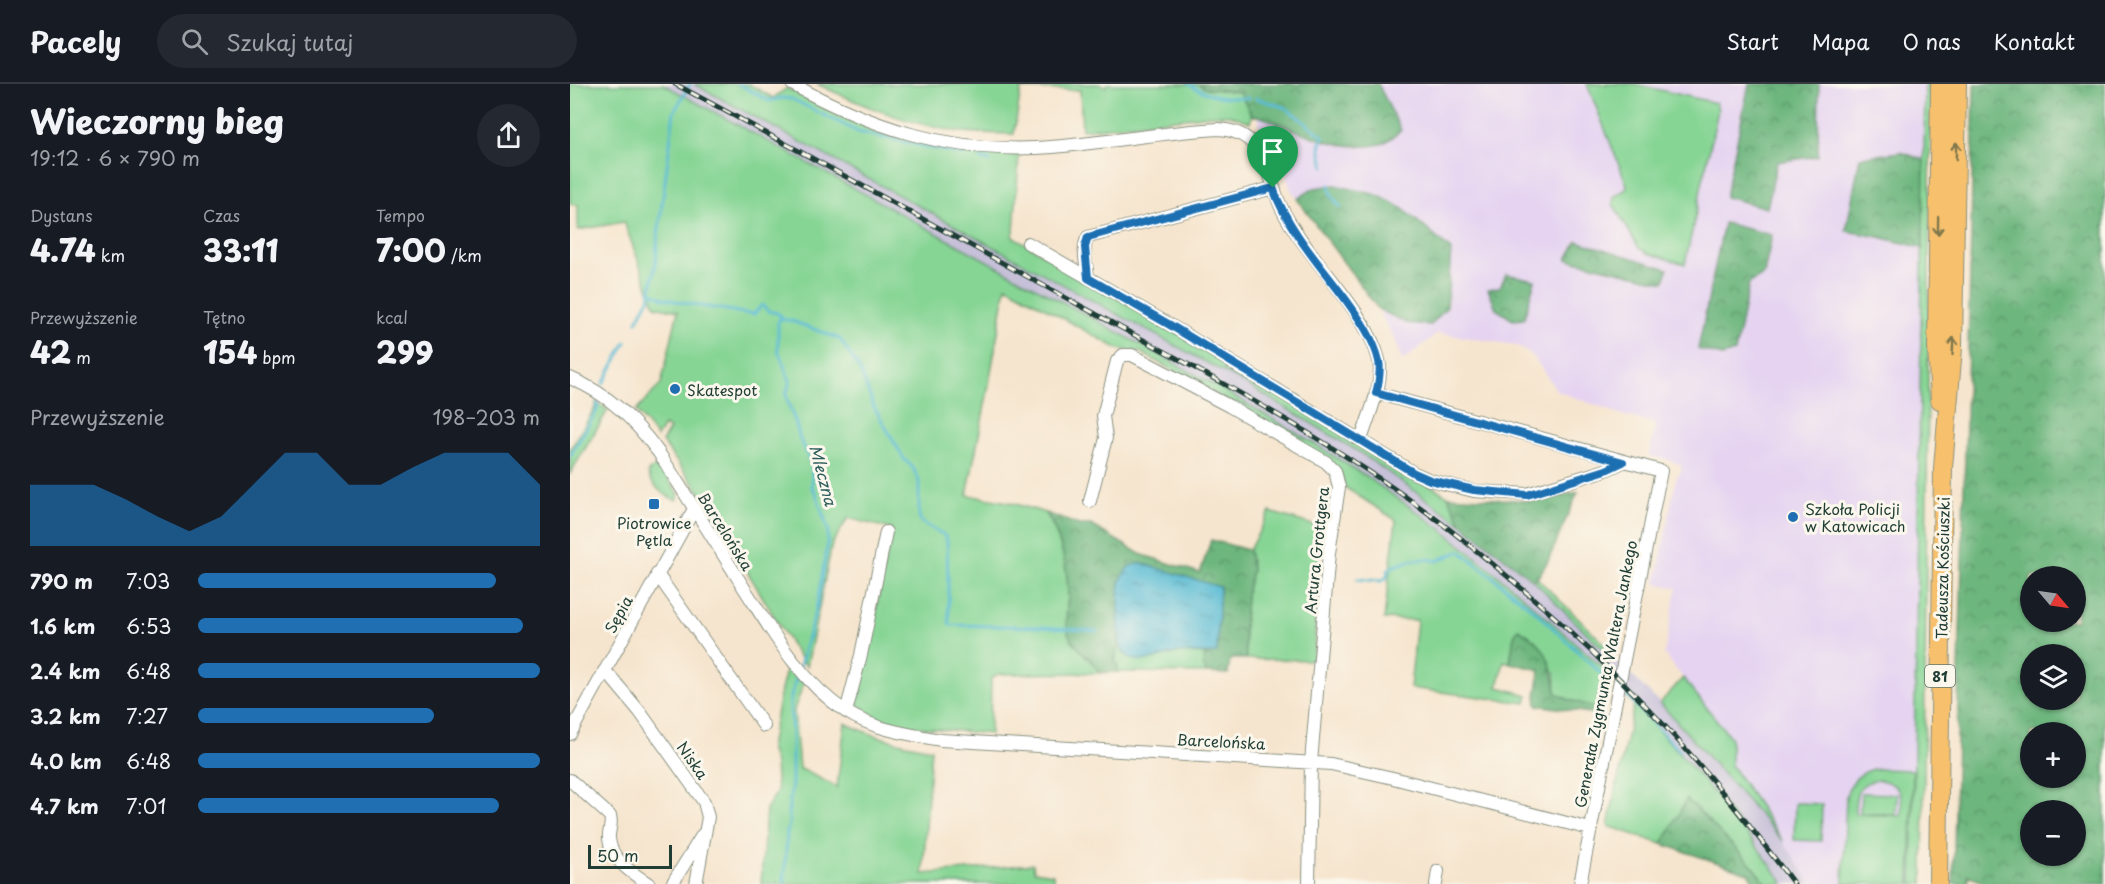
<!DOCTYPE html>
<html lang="pl">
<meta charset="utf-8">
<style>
body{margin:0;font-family:"Playpen Sans",sans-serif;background:#242831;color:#f1f3f6;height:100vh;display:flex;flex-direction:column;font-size:22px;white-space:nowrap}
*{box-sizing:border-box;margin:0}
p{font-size:20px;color:#9ea1a6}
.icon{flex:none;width:33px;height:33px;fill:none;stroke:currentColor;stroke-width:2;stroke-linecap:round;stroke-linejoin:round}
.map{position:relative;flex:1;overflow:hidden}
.drawer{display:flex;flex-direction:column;background:#171b24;width:570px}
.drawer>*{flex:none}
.needle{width:39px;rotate:119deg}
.buttons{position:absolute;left:1450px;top:482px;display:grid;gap:12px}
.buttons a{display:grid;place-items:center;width:66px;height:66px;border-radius:50%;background:#171b24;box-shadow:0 2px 4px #0004;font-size:30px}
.scale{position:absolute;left:18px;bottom:15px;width:84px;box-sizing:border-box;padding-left:6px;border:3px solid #1f3d34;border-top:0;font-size:16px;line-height:21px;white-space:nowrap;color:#1f3d34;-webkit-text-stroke:4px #fbf7ec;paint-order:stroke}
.pin{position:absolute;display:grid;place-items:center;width:51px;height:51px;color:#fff;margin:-62px -26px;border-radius:50% 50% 50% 0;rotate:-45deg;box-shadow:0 0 6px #0007}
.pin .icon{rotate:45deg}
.round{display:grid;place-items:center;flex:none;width:63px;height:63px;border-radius:32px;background:#242831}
.headline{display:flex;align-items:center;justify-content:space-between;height:102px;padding:0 30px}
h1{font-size:33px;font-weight:800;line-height:45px}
.stats{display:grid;grid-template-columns:repeat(3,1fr);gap:9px;height:102px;padding:6px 30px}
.stats div{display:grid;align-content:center}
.stats b{font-size:30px;font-weight:800}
.stats small{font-size:16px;font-weight:400}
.stats p{font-size:16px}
.chart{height:168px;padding:12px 30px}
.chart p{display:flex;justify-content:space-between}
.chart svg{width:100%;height:108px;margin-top:6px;fill:#1f6fb2;opacity:.7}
ul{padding:0 30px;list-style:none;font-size:20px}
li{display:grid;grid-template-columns:96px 72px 1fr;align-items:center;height:45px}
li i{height:15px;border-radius:8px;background:#1f6fb2}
header{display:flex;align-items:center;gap:36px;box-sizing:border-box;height:84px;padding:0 30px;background:#171b24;border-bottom:2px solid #363941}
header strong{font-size:28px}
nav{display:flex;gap:33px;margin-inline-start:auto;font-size:21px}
.search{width:420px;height:54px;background:#242831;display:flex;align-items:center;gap:15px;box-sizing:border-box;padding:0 21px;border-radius:33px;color:#9ea1a6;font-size:22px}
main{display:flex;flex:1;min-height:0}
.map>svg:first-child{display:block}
.built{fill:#e5d3f1}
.industrial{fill:#c7c0d9}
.grass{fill:#87d595;stroke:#538964;stroke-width:1.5;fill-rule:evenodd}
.forest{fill:url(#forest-crowns);stroke:#467a59;stroke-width:1.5;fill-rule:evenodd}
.water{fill:url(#water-ripples);stroke:#3a7c84;stroke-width:1.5}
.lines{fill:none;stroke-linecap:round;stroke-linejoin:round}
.stream{stroke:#55bad3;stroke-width:3}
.minor-casing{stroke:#8a9181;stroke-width:14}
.primary-casing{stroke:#8a9181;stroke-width:20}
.minor{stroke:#fff;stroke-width:12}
.primary{stroke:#f7c06c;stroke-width:18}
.rail-casing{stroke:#1f3d34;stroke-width:5}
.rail{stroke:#fbf7ec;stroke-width:3;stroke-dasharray:9;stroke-linecap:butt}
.oneway{stroke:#80784d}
.route-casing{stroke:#fff;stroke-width:12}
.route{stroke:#1f6fb2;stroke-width:8}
.poi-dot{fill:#1f6fb2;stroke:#fbf7ec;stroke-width:2}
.labels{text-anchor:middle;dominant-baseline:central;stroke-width:6;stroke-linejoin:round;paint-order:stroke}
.shield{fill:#fbf7ec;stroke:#61756b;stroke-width:1.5}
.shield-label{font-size:14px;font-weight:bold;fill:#1f3d34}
.poi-label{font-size:15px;fill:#1f3d34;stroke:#fbf7ec;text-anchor:start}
.street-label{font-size:15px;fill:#1f3d34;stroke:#fbf7ec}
.water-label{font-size:16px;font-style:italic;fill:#2c5c5c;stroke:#fbf7ec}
</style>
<header>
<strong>Pacely</strong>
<div class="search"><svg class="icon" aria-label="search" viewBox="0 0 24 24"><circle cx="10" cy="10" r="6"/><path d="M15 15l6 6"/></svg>Szukaj tutaj</div>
<nav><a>Start</a><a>Mapa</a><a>O nas</a><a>Kontakt</a></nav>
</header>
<main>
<section class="drawer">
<div class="headline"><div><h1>Wieczorny bieg</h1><p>19:12 · 6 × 790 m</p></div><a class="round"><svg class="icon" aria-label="share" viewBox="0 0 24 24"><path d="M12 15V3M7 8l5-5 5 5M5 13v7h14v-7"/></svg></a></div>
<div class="stats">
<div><p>Dystans</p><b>4.74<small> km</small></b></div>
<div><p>Czas</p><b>33:11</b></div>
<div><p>Tempo</p><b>7:00<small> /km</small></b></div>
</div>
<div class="stats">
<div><p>Przewyższenie</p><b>42<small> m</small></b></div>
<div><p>Tętno</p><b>154<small> bpm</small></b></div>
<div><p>kcal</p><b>299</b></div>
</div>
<div class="chart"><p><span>Przewyższenie</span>198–203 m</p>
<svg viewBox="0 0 160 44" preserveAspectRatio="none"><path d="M0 44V19L10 19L20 19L30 25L40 32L50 38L60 32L70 19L80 6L90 6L100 19L110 19L120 12L130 6L140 6L150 6L160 19V44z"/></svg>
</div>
<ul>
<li><b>790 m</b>7:03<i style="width:87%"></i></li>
<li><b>1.6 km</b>6:53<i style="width:95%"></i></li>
<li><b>2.4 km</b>6:48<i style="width:100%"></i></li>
<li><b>3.2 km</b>7:27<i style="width:69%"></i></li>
<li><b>4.0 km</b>6:48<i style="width:100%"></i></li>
<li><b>4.7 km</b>7:01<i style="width:88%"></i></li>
</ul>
</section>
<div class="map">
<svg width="1535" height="800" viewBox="0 0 1535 800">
<defs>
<pattern id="forest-crowns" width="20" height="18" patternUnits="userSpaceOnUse" patternTransform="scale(1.5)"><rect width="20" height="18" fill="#6db67e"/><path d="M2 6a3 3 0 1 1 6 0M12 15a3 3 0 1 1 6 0" fill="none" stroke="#599568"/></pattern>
<pattern id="water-ripples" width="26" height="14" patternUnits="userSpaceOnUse" patternTransform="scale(1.5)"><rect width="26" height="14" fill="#55bad3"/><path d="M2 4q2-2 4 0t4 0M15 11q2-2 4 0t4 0" fill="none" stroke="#4698ac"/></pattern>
</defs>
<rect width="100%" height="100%" fill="#fbf7ec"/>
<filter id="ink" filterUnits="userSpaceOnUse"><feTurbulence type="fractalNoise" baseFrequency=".0167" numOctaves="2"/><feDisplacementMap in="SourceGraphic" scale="12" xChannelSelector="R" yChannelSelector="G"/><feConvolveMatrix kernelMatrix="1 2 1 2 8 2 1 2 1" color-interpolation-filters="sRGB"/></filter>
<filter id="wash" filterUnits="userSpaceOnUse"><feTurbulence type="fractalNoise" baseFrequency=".008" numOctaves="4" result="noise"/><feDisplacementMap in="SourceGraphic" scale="24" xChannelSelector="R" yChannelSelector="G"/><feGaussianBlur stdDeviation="1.35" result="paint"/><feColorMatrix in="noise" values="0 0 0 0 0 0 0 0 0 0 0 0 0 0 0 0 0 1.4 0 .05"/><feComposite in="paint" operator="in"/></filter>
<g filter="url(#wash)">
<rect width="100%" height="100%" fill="#f6e5ce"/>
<path class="built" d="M 683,0 L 1355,0 L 1342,800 L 1241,800 L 1161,681 L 1161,654 L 1094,570 L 1107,504 L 1086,499 L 1106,395 L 1111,387 L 1111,381 L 1098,376 L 1079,372 L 1086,340 L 1055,332 L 987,307 L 963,272 L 945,261 L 868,249 L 832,277 L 826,258 L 808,225 L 721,106 L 705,61 L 690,44 Z"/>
<path class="industrial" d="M 93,0 L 124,0 L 569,241 L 676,300 L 789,368 L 855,413 L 892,440 L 965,498 L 1090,619 L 1213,757 L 1241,800 L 1214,800 L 1189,764 L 1126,687 L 1064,620 L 1040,590 L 949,509 L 870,444 L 833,417 L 735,354 L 648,303 Z"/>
<path class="grass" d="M 0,0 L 93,0 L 648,303 L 735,354 L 794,391 L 870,444 L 949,509 L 1040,590 C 1038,604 1038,621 1028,630 L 1026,624 L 997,615 L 986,609 L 985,589 L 948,545 L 944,552 L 940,579 L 934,577 L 928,603 L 958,611 L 956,619 L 840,604 L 847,536 L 814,535 L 826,436 L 773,402 L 771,388 L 687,333 L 570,268 L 548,265 L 436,202 L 417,311 L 397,411 L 438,418 L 476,429 C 491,454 498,483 498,513 C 497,526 494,540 500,553 C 507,567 523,575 529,589 L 428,590 L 421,595 L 420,650 L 338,642 L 316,637 L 290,625 C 282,611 285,594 296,582 L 321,445 L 278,434 L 262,460 L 237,582 L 225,567 L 127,404 L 92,358 L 100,345 L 94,342 L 87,353 L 66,327 L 91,300 L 108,227 L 85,222 L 54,138 L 8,146 L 8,121 L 0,120 Z
M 124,0 L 179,0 L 203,14 L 217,4 C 245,19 273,35 304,45 C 351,61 400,66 449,70 L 444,148 L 442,152 L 655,277 L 878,412 L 892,440 L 789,368 L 676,300 Z
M 247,0 L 528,0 L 536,3 L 536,0 L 628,0 L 634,4 L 670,8 L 682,32 L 680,38 L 660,31 L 641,31 L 512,46 L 510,6 L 451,5 L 444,50 C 424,49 403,50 384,47 C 335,39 291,21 247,0 Z
M 1017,0 L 1064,0 L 1146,19 L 1148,26 L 1115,180 L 1077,169 L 1069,164 L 1043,120 L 1044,113 L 1056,105 L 1057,101 Z
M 1355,0 L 1361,0 L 1353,800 L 1342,800 Z
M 26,318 L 38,326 L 0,390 L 0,366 L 26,322 Z
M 87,382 L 91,384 L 109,410 L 107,416 C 95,413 79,400 78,387 Z
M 700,428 L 750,443 L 744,576 L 676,575 L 674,545 L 676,510 L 682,486 L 679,466 Z
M 967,494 L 1043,568 L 1043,575 L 965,498 Z
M 549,559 L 554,570 L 576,576 L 610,568 L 635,570 L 633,581 L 637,589 L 546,588 L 548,583 L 545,575 Z
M 217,582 L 234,599 L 224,626 L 229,684 L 267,703 L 275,639 C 303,653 330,659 361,665 L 353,790 L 463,780 L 464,787 L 483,790 L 484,800 L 191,800 L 196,725 L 207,708 L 205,680 L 200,664 L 210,610 Z
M 1113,594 L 1161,654 L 1161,681 L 1213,757 L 1090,619 Z
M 1064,620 C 1118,677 1169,735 1214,800 L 1197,800 L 1183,782 L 1117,716 L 1092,760 L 1038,742 Z
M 1304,685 L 1343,686 L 1340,800 L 1273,800 L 1276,712 C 1281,697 1289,689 1304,685 ZM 1310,696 C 1332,700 1333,713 1331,732 L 1285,730 C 1285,711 1287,697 1310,696 Z
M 1291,709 L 1327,710 L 1326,730 L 1290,729 Z
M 1225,719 L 1252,720 L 1251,757 L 1224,756 Z"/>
<path class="forest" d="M 628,0 L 808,0 L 831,46 C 825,51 818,58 811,60 C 770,70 726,45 688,32 L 682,32 L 670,8 L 634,4 Z
M 1179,0 L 1249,0 L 1248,72 L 1207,78 L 1197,124 L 1155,113 Z
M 1404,0 L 1535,0 L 1535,800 L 1415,800 L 1398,791 L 1398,800 L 1383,800 L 1400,191 ZM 1461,492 L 1506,492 L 1506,537 L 1461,537 ZM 1461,570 L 1506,570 L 1506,615 L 1461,615 ZM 1461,648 L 1506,648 L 1506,693 L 1461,693 ZM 1461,726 L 1506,726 L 1506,771 L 1461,771 Z
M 1331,68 L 1354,76 L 1353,164 L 1309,153 L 1276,147 L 1290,73 Z
M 765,101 L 807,111 L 832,124 L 881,166 L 877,223 L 861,241 L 836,239 L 808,225 L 727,115 L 744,104 Z
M 1154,139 L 1202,151 L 1194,190 L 1179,200 L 1165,268 L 1152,272 L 1128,265 Z
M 1007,157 L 1098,185 L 1094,198 L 997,175 Z
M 936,190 L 965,196 L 954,235 L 943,236 L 926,225 L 918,205 L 930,203 Z
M 1008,408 L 978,477 L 965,498 L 892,440 L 878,412 L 963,417 Z
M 476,429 L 509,441 L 521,441 L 570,470 L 630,489 L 641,456 L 679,466 L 682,486 L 676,510 L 674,545 L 676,575 L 660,575 L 658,590 L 637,589 L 633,581 L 635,570 L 647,569 L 649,525 L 550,496 L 549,559 L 545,575 L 548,584 L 546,588 L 529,589 C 523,575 507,567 500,553 C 494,540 497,526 498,513 C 498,483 491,454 476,429 Z
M 948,545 C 976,559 983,579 986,609 L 997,615 L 1027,624 L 1028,630 L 967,621 L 966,612 L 970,586 L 940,579 L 944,552 Z
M 1117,715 L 1183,782 L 1197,800 L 1181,800 L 1182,795 L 1178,789 L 1092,760 Z"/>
<path class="water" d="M 571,479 L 650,503 L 647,569 C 634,571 620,567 606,569 C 598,570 592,573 584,575 C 544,584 549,552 549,525 C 549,508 547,494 560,482 Z"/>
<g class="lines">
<path class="stream" d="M 169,0 L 199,17 L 212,14 L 222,15 L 288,48 L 394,71
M 619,0 C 639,13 657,14 679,14
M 686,14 L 716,24 L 753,52 L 750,64 L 754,82
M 410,75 L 420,77
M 759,101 L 761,111 L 771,124
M 80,206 C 89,219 155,224 173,229 L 184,230 L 192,221 L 198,227 L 207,229 L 211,232 L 208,239 L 208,266 L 220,297 L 216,311 L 217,315 L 226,340 L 230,356 L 242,381 L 242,403 L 246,409 L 258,446 L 257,464 L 247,521 L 230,582
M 211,235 L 222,237 L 270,255 L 291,288 L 304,323 L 334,375 L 343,384 L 349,397 L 349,432 L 351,438 L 374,451 L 377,456 L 379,538 L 380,541 L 472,543 L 527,547
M 67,237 L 79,215 L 86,177 L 87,159 L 104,28 L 120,0
M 33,300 L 56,258
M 0,372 L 27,326 L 28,318
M 787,495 L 811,497 L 817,493 L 818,486 L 824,482 L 843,476 L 858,475 L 867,477 L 890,467 L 965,527 L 1036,594
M 1056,611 L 1110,667
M 214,800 L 217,748 L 220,736 L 218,731 L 222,699 L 222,650 L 220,617 L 228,588"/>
</g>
</g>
<g filter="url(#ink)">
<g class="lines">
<defs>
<path id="minor" d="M 222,0 C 300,43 376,68 466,64 C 527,61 588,48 649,45 C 663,46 676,51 685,62 C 700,79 702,105 712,125 C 736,173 796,225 809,276 C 814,299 798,333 791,356
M 458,159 L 600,241 L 844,389 L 860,396 L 904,407 L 957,410 L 1036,386 L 1053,378
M 518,194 C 517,182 511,164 518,153 L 703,104
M 0,294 C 40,311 64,335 89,369 C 118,414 146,459 174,504 C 203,549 230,597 275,627 C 304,646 338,650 371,656 L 761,680 L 823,694 L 1020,745
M 806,309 L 1091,387 L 1010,800
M 520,417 L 536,354 L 533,332 L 547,277 L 553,271 L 562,271 L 659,322 L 756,378 L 765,387 L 769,403 L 759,469 L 741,678 L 739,800
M 87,490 L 194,642
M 34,587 L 40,592 L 70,628 L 134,718 L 138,733 L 126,800
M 276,628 L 291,571 L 316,448
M 0,650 L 124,425
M 0,696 L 40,732 C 43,740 38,746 39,755 C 41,776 63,790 79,800
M 102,800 L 133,750
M 866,800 L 868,787"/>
<path id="primary" d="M 1370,316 L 1367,263 L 1370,0
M 1368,800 L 1373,384 L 1383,263 L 1387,0"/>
</defs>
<use href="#minor" class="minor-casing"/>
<use href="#primary" class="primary-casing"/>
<use href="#minor" class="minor"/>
<use href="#primary" class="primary"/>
<defs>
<path id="rail" d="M 105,0 C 240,72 374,147 509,221 C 636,290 766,357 879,445 C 955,504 1026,568 1091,638 C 1139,689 1182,744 1224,800"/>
</defs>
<use href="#rail" class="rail-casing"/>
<use href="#rail" class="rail"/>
</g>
<defs><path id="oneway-shaft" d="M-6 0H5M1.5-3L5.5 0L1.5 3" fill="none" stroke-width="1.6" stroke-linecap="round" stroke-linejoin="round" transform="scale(1.5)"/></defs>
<g class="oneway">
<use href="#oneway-shaft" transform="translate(1386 67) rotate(-89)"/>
<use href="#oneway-shaft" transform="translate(1368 142) rotate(91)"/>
<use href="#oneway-shaft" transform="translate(1383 262) rotate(-87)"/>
</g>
</g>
<g class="lines" filter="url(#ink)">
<defs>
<path id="route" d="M 703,104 C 718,146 750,181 776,216 C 789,234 804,255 809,277 C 811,288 809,298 806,309 L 1053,378 L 1036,386 L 957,411 L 904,406 L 860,396 L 844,389 L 600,241 L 518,194 L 515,163 L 518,153 Z"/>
</defs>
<use href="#route" class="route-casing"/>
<use href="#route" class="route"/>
</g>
<g class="poi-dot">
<circle cx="105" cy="305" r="6"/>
<rect x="78" y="414" width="12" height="12" rx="3"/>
<circle cx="1223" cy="433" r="6"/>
</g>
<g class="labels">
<rect class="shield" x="1355" y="581" width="30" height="22" rx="4.5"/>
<g class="shield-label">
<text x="1370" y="592">81</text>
</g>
<g class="poi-label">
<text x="117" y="305">Skatespot</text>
<text x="1235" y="424">Szkoła Policji<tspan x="1235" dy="17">w Katowicach</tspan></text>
<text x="84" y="438" text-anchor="middle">Piotrowice<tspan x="84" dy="17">Pętla</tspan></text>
</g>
<g class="street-label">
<text transform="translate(156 447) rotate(58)">Barcelońska</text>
<text transform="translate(746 466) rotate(-84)">Artura Grottgera</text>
<text transform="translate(1372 484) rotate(-89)">Tadeusza Kościuszki</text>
<text transform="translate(48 530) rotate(-61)">Sępia</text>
<text transform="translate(1035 590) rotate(-79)">Generała Zygmunta Waltera Jankego</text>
<text transform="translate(651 657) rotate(3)">Barcelońska</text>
<text transform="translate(123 676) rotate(55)">Niska</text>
</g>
<g class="water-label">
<text transform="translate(254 391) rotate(75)">Mleczna</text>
</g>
</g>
</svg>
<div class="buttons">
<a><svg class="needle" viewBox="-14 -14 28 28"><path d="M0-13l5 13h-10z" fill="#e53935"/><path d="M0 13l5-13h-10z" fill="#9ea1a6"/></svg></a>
<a><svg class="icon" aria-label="layers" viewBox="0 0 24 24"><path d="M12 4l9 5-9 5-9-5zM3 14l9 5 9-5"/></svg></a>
<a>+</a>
<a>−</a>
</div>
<div class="scale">50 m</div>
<div class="pin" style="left:703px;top:104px;background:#1e9e55"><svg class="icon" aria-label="arrive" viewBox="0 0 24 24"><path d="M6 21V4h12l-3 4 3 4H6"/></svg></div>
</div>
</main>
